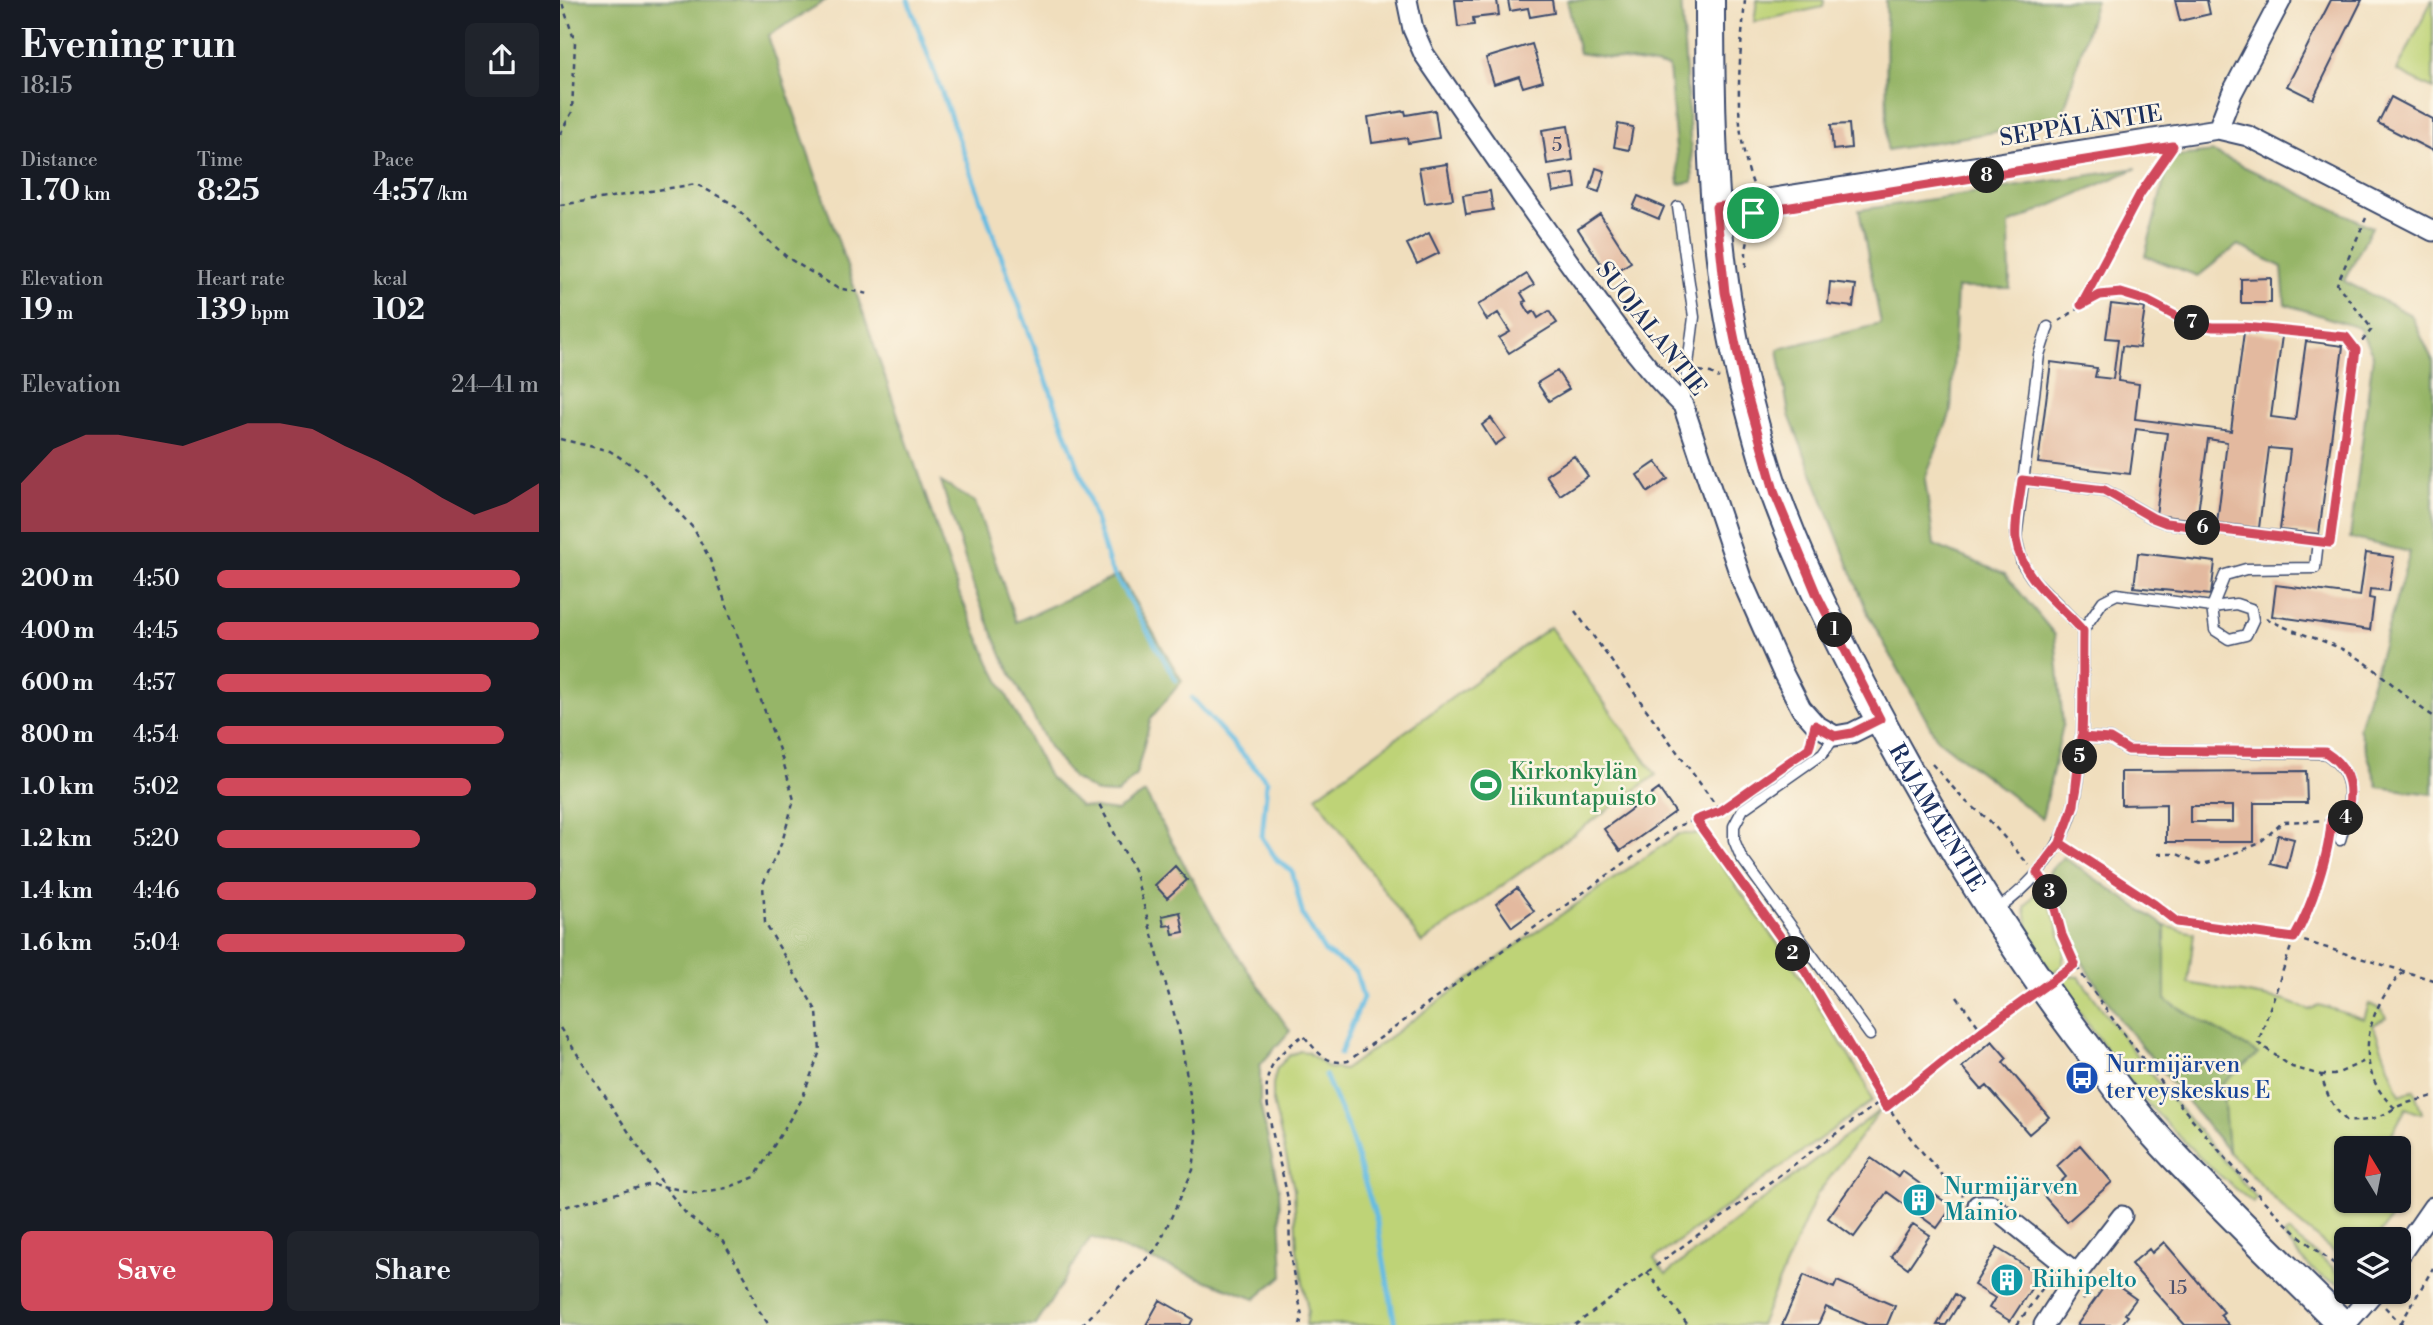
<!DOCTYPE html>
<meta charset="utf-8">
<style>
body{margin:0;font-family:"Libre Bodoni",serif;background:#20242c;color:#f1f3f6;height:100vh;display:flex;flex-direction:column;font-size:26px;white-space:nowrap}
*{box-sizing:border-box;margin:0}
p{font-size:23px;color:#9ea1a6}
.icon{flex:none;width:38px;height:38px;fill:none;stroke:currentColor;stroke-width:2;stroke-linecap:round;stroke-linejoin:round}
.map{position:relative;flex:1;overflow:hidden}
.sheet{display:flex;flex-direction:column;background:#171b24;width:560px}
.sheet>*{flex:none}
.needle{width:46px;rotate:350deg}
.buttons{position:absolute;left:1774px;top:1136px;display:grid;gap:14px}
.buttons a{display:grid;place-items:center;width:77px;height:77px;border-radius:10px;background:#171b24;box-shadow:0 2px 5px #0004;font-size:35px}
.pin{position:absolute;display:grid;place-items:center;width:60px;height:60px;color:#fff;margin:-30px;border:4px solid #fff;border-radius:50%;box-shadow:0 2px 7px #0007}
.km{position:absolute;width:35px;height:35px;margin:-18px;border-radius:50%;background:#222;color:#fff;font-size:19px;line-height:35px;text-align:center}
.round{display:grid;place-items:center;flex:none;width:74px;height:74px;border-radius:10px;background:#20242c}
.headline{display:flex;align-items:center;justify-content:space-between;height:119px;padding:0 21px}
h1{font-size:38px;font-weight:600;line-height:52px}
.figures{display:grid;grid-template-columns:repeat(3,1fr);gap:10px;height:119px;padding:7px 21px}
.figures div{display:grid;align-content:center}
.figures b{font-size:30px;font-weight:600}
.figures small{font-size:19px;font-weight:400}
.figures p{font-size:19px}
.chart{height:196px;padding:14px 21px}
.chart p{display:flex;justify-content:space-between}
.chart svg{width:100%;height:126px;margin-top:7px;fill:#d1495b;opacity:.7}
.primary-button{display:flex;gap:14px;margin-top:auto;padding:14px 21px}
.primary-button a{flex:1;height:80px;border-radius:10px;background:#d1495b;color:#fff;font-size:28px;font-weight:600;line-height:80px;text-align:center}
.primary-button a+a{background:#20242c;color:#f1f3f6}
ul{padding:0 21px;list-style:none;font-size:23px}
li{display:grid;grid-template-columns:112px 84px 1fr;align-items:center;height:52px}
li i{height:18px;border-radius:9px;background:#d1495b}
main{display:flex;flex:1;min-height:0}
.map>svg:first-child{display:block}
.green{fill:#bed377;stroke:#6c816a;stroke-width:2}
.forest{fill:#96b568;stroke:#587263;stroke-width:2}
.lines{fill:none;stroke-linecap:round;stroke-linejoin:round}
.stream{stroke:#65bce2;stroke-width:5}
.building{fill:#e3b99f;fill-rule:evenodd}
.lane-casing{stroke:#3b496c;stroke-width:13}
.street-casing{stroke:#3b496c;stroke-width:23}
.secondary-casing{stroke:#3b496c;stroke-width:32}
.path{stroke:#3b496c;stroke-width:2.5;stroke-dasharray:5 5;stroke-linecap:butt}
.lane{stroke:#fff;stroke-width:10}
.street{stroke:#fff;stroke-width:19}
.secondary{stroke:#fff;stroke-width:28}
.route-casing{stroke:#fff;stroke-width:14}
.route{stroke:#d1495b;stroke-width:9}
.labels{text-anchor:middle;dominant-baseline:central;stroke-width:5;stroke-linejoin:round;paint-order:stroke}
.number-label{font-size:19px;fill:#4d526e}
.street-label{font-size:23px;fill:#1b2f5e;stroke:#fcf5e5}
.leisure-label{font-size:23px;fill:#27864d;stroke:#fcf5e5;text-anchor:start}
.transit-label{font-size:23px;fill:#164399;stroke:#fcf5e5;text-anchor:start}
.culture-label{font-size:23px;fill:#0d838f;stroke:#fcf5e5;text-anchor:start}
</style>
<main>
<section class="sheet">
<div class="headline"><div><h1>Evening run</h1><p>18:15</p></div><a class="round"><svg class="icon" aria-label="share" viewBox="0 0 24 24"><path d="M12 15V3M7 8l5-5 5 5M5 13v7h14v-7"/></svg></a></div>
<div class="figures">
<div><p>Distance</p><b>1.70<small> km</small></b></div>
<div><p>Time</p><b>8:25</b></div>
<div><p>Pace</p><b>4:57<small> /km</small></b></div>
</div>
<div class="figures">
<div><p>Elevation</p><b>19<small> m</small></b></div>
<div><p>Heart rate</p><b>139<small> bpm</small></b></div>
<div><p>kcal</p><b>102</b></div>
</div>
<div class="chart"><p><span>Elevation</span>24–41 m</p>
<svg viewBox="0 0 160 44" preserveAspectRatio="none"><path d="M0 44V27L10 15L20 10L30 10L40 12L50 14L60 10L70 6L80 6L90 8L100 14L110 19L120 25L130 32L140 38L150 34L160 27V44z"/></svg>
</div>
<ul>
<li><b>200 m</b>4:50<i style="width:94%"></i></li>
<li><b>400 m</b>4:45<i style="width:100%"></i></li>
<li><b>600 m</b>4:57<i style="width:85%"></i></li>
<li><b>800 m</b>4:54<i style="width:89%"></i></li>
<li><b>1.0 km</b>5:02<i style="width:79%"></i></li>
<li><b>1.2 km</b>5:20<i style="width:63%"></i></li>
<li><b>1.4 km</b>4:46<i style="width:99%"></i></li>
<li><b>1.6 km</b>5:04<i style="width:77%"></i></li>
</ul>
<div class="primary-button"><a>Save</a><a>Share</a></div>
</section>
<div class="map">
<svg width="1873" height="1325" viewBox="0 0 1873 1325">
<rect width="100%" height="100%" fill="#fcf5e5"/>
<filter id="ink" filterUnits="userSpaceOnUse"><feTurbulence type="fractalNoise" baseFrequency=".0143" numOctaves="2"/><feDisplacementMap in="SourceGraphic" scale="14" xChannelSelector="R" yChannelSelector="G"/><feConvolveMatrix kernelMatrix="1 2 1 2 8 2 1 2 1" color-interpolation-filters="sRGB"/></filter>
<filter id="wash" filterUnits="userSpaceOnUse"><feTurbulence type="fractalNoise" baseFrequency=".00686" numOctaves="4" result="noise"/><feDisplacementMap in="SourceGraphic" scale="28" xChannelSelector="R" yChannelSelector="G"/><feGaussianBlur stdDeviation="1.57" result="paint"/><feColorMatrix in="noise" values="0 0 0 0 0 0 0 0 0 0 0 0 0 0 0 0 0 1.4 0 .05"/><feComposite in="paint" operator="in"/></filter>
<g filter="url(#wash)">
<rect width="100%" height="100%" fill="#f0debd"/>
<path class="green" d="M 1197,0 L 1264,0 L 1263,7 L 1194,22 Z
M 1872,0 L 1873,0 L 1873,89 L 1837,71 Z
M 990,627 L 1096,775 L 862,943 L 756,796 Z
M 1119,834 L 1139,834 L 1234,966 L 1306,1084 L 1312,1101 L 1094,1259 L 1106,1274 L 1321,1109 L 1256,1196 L 1200,1325 L 746,1325 L 748,1310 L 737,1250 L 734,1189 L 713,1102 L 713,1084 L 717,1068 L 730,1055 L 740,1051 L 747,1052 L 769,1068 L 784,1070 L 954,947 Z
M 1478,889 L 1486,894 L 1489,901 L 1505,949 L 1502,966 L 1492,973 C 1474,948 1468,937 1465,907 Z
M 1605,926 L 1634,933 L 1628,983 L 1726,1001 L 1750,1010 L 1759,1005 L 1804,1019 L 1809,1004 L 1822,1010 L 1826,1018 L 1813,1025 L 1840,1095 L 1854,1090 L 1862,1113 L 1860,1114 L 1846,1108 L 1824,1148 L 1787,1148 L 1787,1200 L 1832,1201 L 1840,1205 L 1816,1239 L 1787,1239 L 1787,1263 L 1734,1219 L 1668,1151 L 1662,1084 L 1698,1054 L 1605,1000 Z
M 1506,976 L 1519,977 L 1588,1071 L 1697,1199 L 1693,1203 L 1646,1164 L 1579,1095 L 1498,982 Z
M 1728,1232 L 1770,1265 L 1787,1283 C 1761,1287 1738,1255 1724,1236 Z"/>
<path class="forest" d="M 0,0 L 266,0 L 208,36 L 399,593 L 430,663 L 489,777 L 520,806 L 557,811 L 585,793 L 662,933 L 730,1031 L 700,1065 L 700,1104 L 719,1190 L 723,1275 L 695,1299 L 531,1237 L 476,1325 L 0,1325 Z
M 1007,0 L 1121,0 L 1133,182 L 1119,184 L 1109,67 L 1019,53 Z
M 1326,0 L 1536,0 L 1501,121 L 1327,150 Z
M 1653,152 L 1812,227 L 1784,281 L 1851,315 L 1873,361 L 1873,794 L 1818,787 L 1799,728 L 1850,552 L 1790,538 L 1813,355 L 1799,328 L 1725,304 L 1722,267 L 1678,245 L 1638,276 L 1585,256 L 1610,157 Z
M 1577,168 L 1449,224 L 1450,288 L 1397,288 L 1391,412 L 1365,479 L 1374,545 L 1445,574 L 1495,635 L 1503,725 L 1482,819 L 1377,739 L 1309,616 L 1229,415 L 1218,349 L 1321,324 L 1299,210 Z
M 381,482 L 415,502 L 456,622 L 559,575 L 622,681 L 591,718 L 576,775 L 557,794 L 538,793 L 513,778 L 489,747 L 444,660 L 415,591 Z
M 1503,857 L 1605,926 L 1605,1000 L 1698,1054 L 1662,1084 L 1668,1151 L 1560,1020 L 1519,957 L 1489,872 Z"/>
<g class="lines">
<path class="stream" d="M 348,0 L 524,483 L 550,567 L 616,680
M 632,698 L 707,781 L 702,837 L 717,860 L 732,871 L 743,916 L 765,952 L 796,972 L 803,998 L 780,1054
M 765,1075 L 789,1131 L 817,1222 L 835,1325"/>
</g>
<g id="blocks">
<path class="building" d="M 895,0 L 937,0 L 939,15 L 913,18 L 914,25 L 898,27 Z
M 948,0 L 992,0 L 994,13 L 970,17 L 968,8 L 950,11 Z
M 1615,0 L 1647,0 L 1650,14 L 1620,21 Z
M 1771,0 L 1802,0 L 1753,99 L 1727,86 Z
M 972,44 L 983,81 L 963,87 L 959,76 L 934,84 L 926,58 Z
M 1831,97 L 1873,119 L 1873,151 L 1818,123 Z
M 875,110 L 879,138 L 848,143 L 847,138 L 812,143 L 808,117 L 845,111 L 846,115 Z
M 1058,124 L 1073,127 L 1069,150 L 1054,147 Z
M 1289,124 L 1291,148 L 1273,150 L 1271,125 Z
M 1008,126 L 1013,160 L 987,164 L 982,130 Z
M 887,164 L 893,199 L 865,203 L 859,168 Z
M 1036,168 L 1045,171 L 1039,192 L 1030,189 Z
M 1014,173 L 1016,188 L 993,192 L 990,177 Z
M 930,191 L 933,210 L 906,214 L 903,195 Z
M 1078,196 L 1104,207 L 1099,219 L 1073,208 Z
M 1040,214 L 1071,262 L 1049,276 L 1018,229 Z
M 869,233 L 879,253 L 857,264 L 847,244 Z
M 967,274 L 974,285 L 961,293 L 966,301 L 963,302 L 970,314 L 974,311 L 978,318 L 989,311 L 997,323 L 949,353 L 939,338 L 950,332 L 938,313 L 927,320 L 918,305 Z
M 1711,278 L 1711,303 L 1681,303 L 1681,279 Z
M 1270,282 L 1296,285 L 1293,307 L 1268,304 Z
M 1551,304 L 1585,308 L 1579,348 L 1562,346 L 1558,381 L 1579,384 L 1575,419 L 1671,431 L 1684,332 L 1722,336 L 1711,417 L 1735,420 L 1746,341 L 1783,346 L 1759,534 L 1720,530 L 1730,450 L 1709,448 L 1699,528 L 1657,523 L 1667,442 L 1648,439 L 1637,520 L 1596,515 L 1607,433 L 1576,429 L 1570,474 L 1478,463 L 1491,362 L 1537,368 L 1535,377 L 1553,379 L 1558,339 L 1546,338 Z
M 997,371 L 1009,389 L 989,401 L 977,383 Z
M 931,418 L 945,438 L 935,445 L 922,425 Z
M 1014,456 L 1028,476 L 1000,495 L 986,475 Z
M 1096,462 L 1108,479 L 1088,492 L 1077,475 Z
M 1578,553 L 1655,562 L 1651,595 L 1574,587 Z
M 1806,553 L 1834,557 L 1829,591 L 1810,589 L 1809,598 L 1814,599 L 1810,630 L 1712,616 L 1716,585 L 1800,596 Z
M 1746,771 L 1747,803 L 1694,803 L 1694,842 L 1606,842 L 1606,804 L 1561,805 L 1561,772 ZM 1630,806 L 1673,806 L 1673,822 L 1630,822 Z
M 1099,789 L 1115,812 L 1060,851 L 1044,829 Z
M 1718,835 L 1734,839 L 1727,868 L 1711,864 Z
M 615,866 L 627,880 L 607,898 L 595,885 Z
M 957,888 L 974,911 L 952,927 L 936,904 Z
M 620,912 L 624,932 L 613,934 L 611,925 L 604,926 L 602,916 Z
M 1432,1041 L 1447,1058 L 1443,1062 L 1489,1117 L 1469,1134 L 1427,1086 L 1422,1090 L 1402,1067 Z
M 1520,1145 L 1552,1182 L 1507,1222 L 1484,1196 L 1506,1177 L 1497,1166 Z
M 1311,1158 L 1338,1177 L 1342,1171 L 1392,1207 L 1377,1228 L 1327,1192 L 1294,1237 L 1268,1218 Z
M 1353,1224 L 1370,1235 L 1348,1268 L 1331,1256 Z
M 1604,1242 L 1664,1312 L 1660,1315 L 1669,1325 L 1625,1325 L 1571,1264 L 1589,1249 L 1592,1253 Z
M 1437,1248 L 1480,1275 L 1450,1321 L 1429,1308 L 1435,1298 L 1414,1285 Z
M 1244,1275 L 1274,1288 L 1277,1281 L 1335,1306 L 1327,1325 L 1307,1325 L 1266,1307 L 1258,1325 L 1222,1325 Z
M 1549,1280 L 1576,1299 L 1565,1314 L 1568,1316 L 1561,1325 L 1517,1325 Z
M 1395,1294 L 1402,1299 L 1386,1325 L 1377,1325 Z
M 600,1300 L 633,1319 L 630,1325 L 586,1325 Z"/>
</g>
</g>
<g filter="url(#ink)">
<use href="#blocks" fill-opacity="0" stroke="#3b496c" stroke-width="2"/>
<g class="lines">
<defs>
<path id="lane" d="M 1118,207 L 1134,317 L 1123,404
M 1462,480 L 1544,490 L 1593,518 L 1606,523 L 1758,541 L 1755,568 L 1686,569 L 1665,575 L 1652,607 L 1676,604 L 1691,609 L 1693,620 L 1686,635 L 1669,639 L 1655,630 L 1652,607 L 1557,594 L 1543,601 L 1523,630
M 1275,736 L 1263,753 L 1183,809 L 1174,826 L 1174,840 L 1181,857 L 1310,1035
M 1521,737 L 1550,739 L 1568,750 L 1765,753 C 1800,775 1790,805 1780,840
M 1436,910 C 1472,886 1504,847 1514,804 C 1526,750 1522,686 1523,630 L 1472,578 L 1462,563 L 1456,538 L 1479,355 L 1488,327"/>
<path id="street" d="M 847,0 L 853,29 L 864,54 C 914,127 964,200 1016,272 C 1050,318 1081,365 1123,405 L 1182,581 L 1222,671 L 1241,708 L 1256,725 L 1275,736 L 1292,733 L 1320,719
M 1658,129 L 1672,93 L 1721,0
M 1156,207 L 1658,129 L 1688,136 L 1873,231
M 1418,1205 L 1431,1205 L 1517,1274
M 1839,1256 L 1873,1207
M 1484,1325 L 1517,1274 L 1562,1216
M 1785,1325 L 1814,1292"/>
<g id="secondary">
<path id="s1" d="M 1150,0 C 1150,129 1152,260 1184,386 C 1194,422 1203,461 1216,496 C 1250,588 1296,677 1344,763 C 1398,859 1455,952 1521,1039 C 1546,1071 1568,1106 1595,1135 C 1655,1201 1720,1262 1783,1325"/>
</g>
</defs>
<use href="#lane" class="lane-casing"/>
<use href="#street" class="street-casing"/>
<use href="#secondary" class="secondary-casing"/>
<path class="path" d="M 1185,0 C 1180,61 1171,126 1193,184
M 0,134 L 12,112 L 15,42 L 1,0
M 0,205 L 136,184 L 173,204 L 201,234 L 228,258 L 277,288 L 309,294
M 1186,267 L 1186,251 L 1192,219
M 1521,303 L 1580,194 L 1607,155
M 1499,321 C 1519,310 1535,290 1561,293 C 1586,296 1606,316 1630,323 C 1648,328 1665,326 1684,327 C 1717,328 1752,334 1786,337 L 1796,350 L 1771,538
M 1796,349 L 1812,329 L 1777,284 L 1806,218
M 1139,371 L 1151,373 L 1159,378
M 0,439 L 50,451 L 81,471 L 134,529 L 150,560 L 223,761 L 234,800 L 222,842 L 203,884 L 205,923 L 257,1012 L 260,1051 L 242,1099 L 195,1177 L 167,1188 L 136,1193 L 92,1184 L 0,1208
M 1015,611 L 1160,811
M 1706,618 C 1736,635 1771,640 1800,659 C 1826,676 1847,700 1873,716
M 1372,764 L 1404,800 L 1428,819 L 1469,865
M 1136,820 L 1169,866
M 1768,845 L 1745,919 L 1734,938 L 1698,1043 L 1732,1067 L 1761,1075 C 1767,1095 1772,1107 1787,1121 C 1806,1122 1820,1118 1835,1108 C 1845,1102 1862,1100 1873,1096
M 1508,849 L 1593,904 L 1617,922 L 1734,938 L 1873,980
M 1598,854 L 1617,854 L 1641,864 L 1651,862 L 1698,844 L 1723,822 L 1772,820
M 1485,883 C 1501,903 1501,942 1517,967 C 1557,1029 1603,1085 1650,1140 C 1677,1171 1703,1202 1733,1230 C 1750,1246 1769,1259 1787,1274
M 1224,942 C 1276,1013 1311,1095 1370,1161 C 1381,1172 1391,1187 1403,1196
M 1500,974 L 1515,964
M 1397,997 L 1422,1031
M 0,1028 L 105,1187 L 127,1215 L 152,1234 L 160,1237 L 187,1280 L 196,1306 L 209,1325
M 1761,1075 L 1774,1075 L 1807,1060
M 1326,1107 L 1464,1000
M 1835,1108 C 1790,1070 1806,1006 1845,971
M 1087,1272 L 1128,1325
M 1523,1300 L 1539,1277
M 1825,1307 L 1842,1325
M 1841,1323 L 1873,1268
M 522,1325 L 597,1248 L 633,1170 L 637,1137 L 620,1035 L 574,870 L 538,802
M 740,1325 L 742,1316 C 738,1293 731,1270 730,1246 C 729,1234 730,1221 729,1208 C 726,1173 697,1100 710,1070 C 716,1055 731,1045 743,1035 C 757,1051 766,1066 788,1061 L 1115,827 L 1160,811 L 1170,804
M 1015,1325 L 1322,1100
M 1457,1325 L 1491,1276"/>
<use href="#lane" class="lane"/>
<use href="#street" class="street"/>
<use href="#secondary" class="secondary"/>
</g>
</g>
<g class="lines" filter="url(#ink)">
<defs>
<path id="route" d="M 1193,213 L 1194,202 L 1156,207 L 1165,292 L 1184,384 L 1215,494 L 1256,593 L 1320,719 L 1292,733 L 1275,736 L 1255,725 L 1249,748 L 1160,811 L 1136,820 L 1245,971 L 1326,1107 L 1422,1031 L 1515,964 L 1502,935 L 1490,890 L 1477,873 L 1500,843 L 1514,805 L 1521,737 L 1550,739 L 1568,750 L 1765,752 C 1793,770 1794,792 1785,822 L 1771,820 C 1770,853 1751,909 1734,938 L 1617,922 L 1594,904 L 1500,843 C 1504,830 1511,816 1514,803 C 1526,747 1522,687 1523,631 C 1498,602 1462,580 1456,540 C 1454,522 1460,499 1462,480 L 1544,490 L 1593,518 L 1606,523 L 1770,543 L 1796,350 L 1786,337 L 1684,327 L 1653,327 L 1629,323 L 1587,301 L 1561,293 L 1540,295 L 1521,305 L 1580,194 L 1613,146 L 1193,213"/>
</defs>
<use href="#route" class="route-casing"/>
<use href="#route" class="route"/>
</g>
<defs>
<symbol id="stadium-disc" viewBox="-11 -11 22 22"><circle r="9.5" fill="#2e9e5b" stroke="#fcf5e5"/><path d="M0-5a6.5 5 0 1 0 0 10a6.5 5 0 1 0 0-10ZM-3.5-1.8h7v3.6h-7Z" fill="#fff"/></symbol>
<symbol id="bus-disc" viewBox="-11 -11 22 22"><circle r="9.5" fill="#1a4fb4" stroke="#fcf5e5"/><path d="M-5-6H5V4H4V6H2V4H-2V6H-4V4H-5ZM-3.5-4V0h7V-4ZM-3.5 1.2v1.5H-2V1.2ZM2 1.2v1.5H3.5V1.2Z" fill="#fff"/></symbol>
<symbol id="building-disc" viewBox="-11 -11 22 22"><circle r="9.5" fill="#0f9aa8" stroke="#fcf5e5"/><path d="M-4-6H4V6H1V3H-1V6H-4ZM-2.5-4.3h1.7v1.8h-1.7ZM.8-4.3h1.7v1.8H.8ZM-2.5-1h1.7V.8h-1.7ZM.8-1h1.7V.8H.8Z" fill="#fff"/></symbol>
</defs>
<g fill-rule="evenodd">
<use href="#stadium-disc" x="907" y="766" width="38" height="38"/>
<use href="#bus-disc" x="1503" y="1059" width="38" height="38"/>
<use href="#building-disc" x="1340" y="1181" width="38" height="38"/>
<use href="#building-disc" x="1428" y="1261" width="38" height="38"/>
</g>
<g class="labels">
<g class="number-label">
<text x="997" y="145">5</text>
<text x="1618" y="1288">15</text>
</g>
<g class="street-label">
<text transform="translate(1521 126) rotate(-9)">SEPPÄLÄNTIE</text>
<text transform="translate(1091 329) rotate(52)">SUOJALANTIE</text>
<text stroke="none"><textPath href="#s1" startOffset="863">RAJAMÄENTIE</textPath></text>
</g>
<g class="leisure-label">
<text x="950" y="772">Kirkonkylän<tspan x="950" dy="26">liikuntapuisto</tspan></text>
</g>
<g class="transit-label">
<text x="1546" y="1065">Nurmijärven<tspan x="1546" dy="26">terveyskeskus E</tspan></text>
</g>
<g class="culture-label">
<text x="1384" y="1187">Nurmijärven<tspan x="1384" dy="26">Mainio</tspan></text>
<text x="1472" y="1280">Riihipelto</text>
</g>
</g>
</svg>
<div class="buttons">
<a><svg class="needle" viewBox="-14 -14 28 28"><path d="M0-13l5 13h-10z" fill="#e53935"/><path d="M0 13l5-13h-10z" fill="#9ea1a6"/></svg></a>
<a><svg class="icon" aria-label="layers" viewBox="0 0 24 24"><path d="M12 4l9 5-9 5-9-5zM3 14l9 5 9-5"/></svg></a>
</div>
<div class="pin" style="left:1193px;top:213px;background:#1e9e55"><svg class="icon" aria-label="arrive" viewBox="0 0 24 24"><path d="M6 21V4h12l-3 4 3 4H6"/></svg></div>
<b class="km" style="left:1275px;top:630px">1</b>
<b class="km" style="left:1233px;top:954px">2</b>
<b class="km" style="left:1490px;top:892px">3</b>
<b class="km" style="left:1786px;top:818px">4</b>
<b class="km" style="left:1520px;top:757px">5</b>
<b class="km" style="left:1643px;top:528px">6</b>
<b class="km" style="left:1632px;top:323px">7</b>
<b class="km" style="left:1427px;top:176px">8</b>
</div>
</main>
